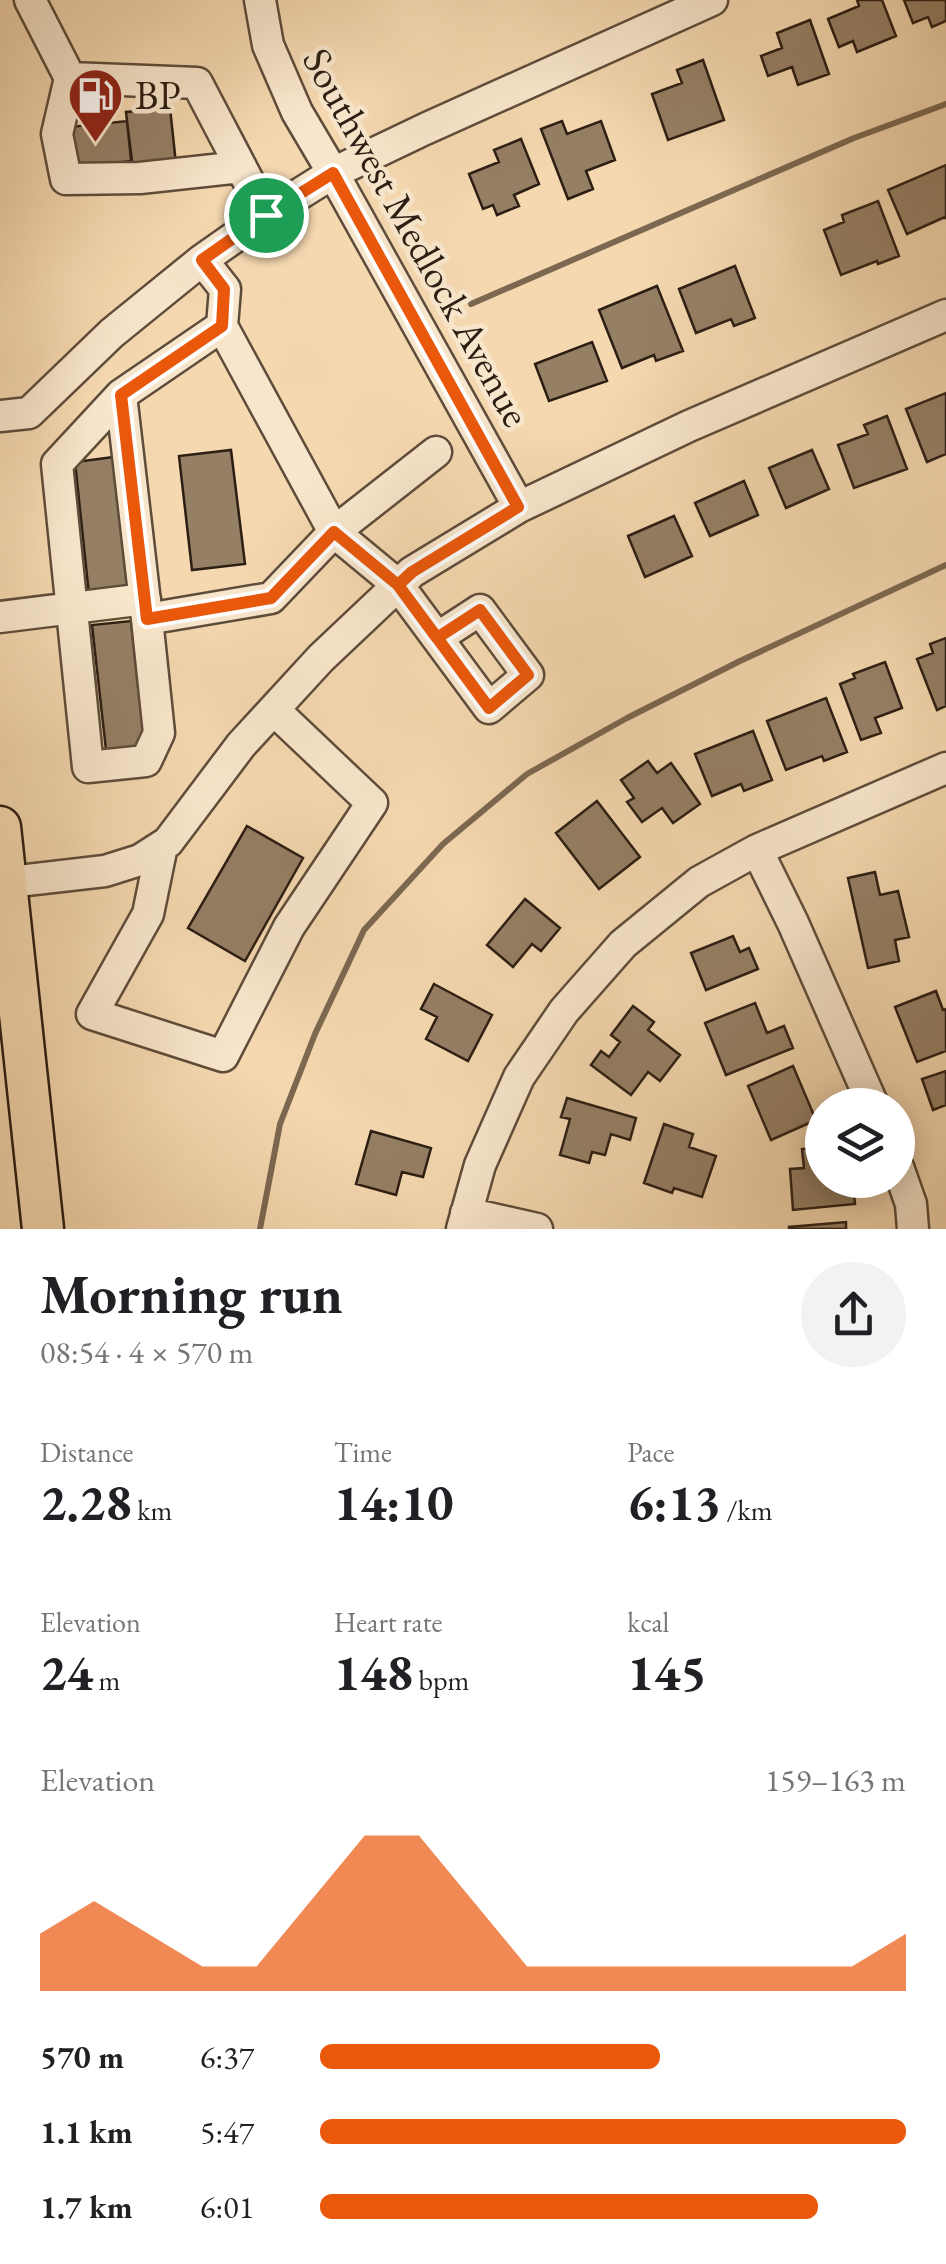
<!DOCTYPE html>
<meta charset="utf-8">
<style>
body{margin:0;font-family:"EB Garamond",serif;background:#f2f2f2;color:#202124;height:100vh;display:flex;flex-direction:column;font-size:38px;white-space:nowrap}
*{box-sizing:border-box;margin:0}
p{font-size:32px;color:#757577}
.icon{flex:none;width:55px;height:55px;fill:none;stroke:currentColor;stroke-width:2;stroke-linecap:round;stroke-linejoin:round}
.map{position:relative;height:1229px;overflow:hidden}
.panel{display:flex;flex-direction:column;background:#fff;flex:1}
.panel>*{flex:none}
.fabs{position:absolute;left:805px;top:1088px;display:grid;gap:20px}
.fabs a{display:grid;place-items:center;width:110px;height:110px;border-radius:50%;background:#fff;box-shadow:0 5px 25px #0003;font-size:50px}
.pin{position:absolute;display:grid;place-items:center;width:85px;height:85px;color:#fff;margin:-42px;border:5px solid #fff;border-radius:50%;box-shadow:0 2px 10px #0007}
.round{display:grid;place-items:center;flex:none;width:105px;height:105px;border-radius:52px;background:#f2f2f2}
.summary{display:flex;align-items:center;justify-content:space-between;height:170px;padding:0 40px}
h1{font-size:55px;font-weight:700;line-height:75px}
.figures{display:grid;grid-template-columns:repeat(3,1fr);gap:15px;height:170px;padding:10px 40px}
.figures div{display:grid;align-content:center}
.figures b{font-size:50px;font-weight:700}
.figures small{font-size:28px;font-weight:400}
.figures p{font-size:28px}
.chart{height:280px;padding:20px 40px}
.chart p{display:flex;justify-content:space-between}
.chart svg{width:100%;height:180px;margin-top:10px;fill:#ea580c;opacity:.7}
ul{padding:0 40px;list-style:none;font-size:32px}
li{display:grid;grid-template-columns:160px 120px 1fr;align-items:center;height:75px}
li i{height:25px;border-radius:12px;background:#ea580c}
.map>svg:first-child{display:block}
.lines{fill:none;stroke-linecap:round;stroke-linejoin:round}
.stream{stroke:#7c6851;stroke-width:6}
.building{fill:#957f65;stroke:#2c1e13;stroke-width:2.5}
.minor-casing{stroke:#5e4c3a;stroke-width:35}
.major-casing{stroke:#2c1e13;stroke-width:45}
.minor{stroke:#f8e6cc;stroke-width:30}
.major{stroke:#f5d8b0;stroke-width:40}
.route-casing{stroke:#fff;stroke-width:20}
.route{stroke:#ea580c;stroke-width:12}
.labels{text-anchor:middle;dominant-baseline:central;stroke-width:9;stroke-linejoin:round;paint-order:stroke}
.poi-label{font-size:40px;fill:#2c1e13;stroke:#f8e6cc;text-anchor:start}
.street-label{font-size:40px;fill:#2c1e13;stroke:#f8e6cc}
</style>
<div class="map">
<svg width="946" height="1229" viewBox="0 0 946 1229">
<rect width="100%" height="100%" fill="#f5d8b0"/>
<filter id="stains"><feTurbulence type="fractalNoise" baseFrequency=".002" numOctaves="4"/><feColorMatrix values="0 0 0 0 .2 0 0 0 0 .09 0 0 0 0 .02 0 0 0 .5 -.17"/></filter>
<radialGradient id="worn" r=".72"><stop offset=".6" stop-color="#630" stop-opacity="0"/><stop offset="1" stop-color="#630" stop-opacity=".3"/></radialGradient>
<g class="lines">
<path class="stream" d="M 471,304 L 854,138 L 946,104
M 260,1229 L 280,1124 L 315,1034 L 364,930 L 443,844 L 527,774 L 627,718 L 740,661 L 946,565"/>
</g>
<path class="building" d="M 857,0 L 882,0 L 896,36 L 857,52 L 853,41 L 839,47 L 828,19 L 859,6 Z
M 904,0 L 946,0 L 946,21 L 932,27 L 928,17 L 913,23 Z
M 810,20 L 829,74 L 798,85 L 792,67 L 768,76 L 761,56 L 782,48 L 777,33 Z
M 703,60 L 724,120 L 668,140 L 652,94 L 682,83 L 677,70 Z
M 170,108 L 176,164 L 132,169 L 126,112 Z
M 127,121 L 132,161 L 65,168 L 60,128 Z
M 562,121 L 567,134 L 601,121 L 615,160 L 586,171 L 593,189 L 568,199 L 541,129 Z
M 521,139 L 539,184 L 514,195 L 519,206 L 497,215 L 493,205 L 483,209 L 469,174 L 499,162 L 494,150 Z
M 946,165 L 946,219 L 945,217 L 907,234 L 888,190 Z
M 878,201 L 899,256 L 878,264 L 877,261 L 841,275 L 824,230 L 844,222 L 842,215 Z
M 735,266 L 755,318 L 734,326 L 731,319 L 696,333 L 679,289 Z
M 657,286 L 683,351 L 656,361 L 654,355 L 622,368 L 599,310 Z
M 592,342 L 607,381 L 549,401 L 535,364 Z
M 946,393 L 946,454 L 927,462 L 906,409 Z
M 887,416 L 907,469 L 854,488 L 838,445 L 868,434 L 864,425 Z
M 231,450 L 245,564 L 192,570 L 179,456 Z
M 812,450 L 829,489 L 786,508 L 769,468 Z
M 114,457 L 128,591 L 89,595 L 75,462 Z
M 744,481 L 758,515 L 710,536 L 695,503 Z
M 674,516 L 692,556 L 645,577 L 628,536 Z
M 131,621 L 146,755 L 107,759 L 92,625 Z
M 946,638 L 946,706 L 937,710 L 917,659 L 933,653 L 930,644 Z
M 885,662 L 902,708 L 875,718 L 881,733 L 861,740 L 840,684 L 855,678 L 853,674 Z
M 826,698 L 847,752 L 824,761 L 822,756 L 786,770 L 767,721 Z
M 753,731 L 772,780 L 744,791 L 741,784 L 712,796 L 695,754 Z
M 648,761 L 657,773 L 671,763 L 700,804 L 673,823 L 662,808 L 642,822 L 627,802 L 634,798 L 621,780 Z
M 597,801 L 640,857 L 599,889 L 556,833 Z
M 247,826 L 303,858 L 245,961 L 188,928 Z
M 875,872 L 880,895 L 898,891 L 909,937 L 895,940 L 899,961 L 868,968 L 848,878 Z
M 525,899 L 560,928 L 541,951 L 532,944 L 513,967 L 487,945 Z
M 733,936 L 740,952 L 749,948 L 758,969 L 706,990 L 691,953 Z
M 434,984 L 492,1015 L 468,1061 L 426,1039 L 437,1017 L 421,1009 Z
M 936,991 L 943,1010 L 946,1009 L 946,1051 L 917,1062 L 895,1007 Z
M 755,1003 L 767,1033 L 784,1026 L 793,1048 L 726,1075 L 705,1023 Z
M 633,1006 L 654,1022 L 648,1030 L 680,1055 L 660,1081 L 648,1072 L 631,1095 L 591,1065 L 601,1051 L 609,1057 L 620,1042 L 611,1035 Z
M 793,1066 L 816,1120 L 771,1140 L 748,1086 Z
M 946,1071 L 946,1105 L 933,1110 L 922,1079 Z
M 567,1098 L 636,1118 L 630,1140 L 611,1134 L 605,1155 L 592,1152 L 589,1163 L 560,1155 L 570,1119 L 561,1117 Z
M 664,1124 L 693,1134 L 689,1147 L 716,1156 L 702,1197 L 674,1188 L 672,1193 L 644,1183 Z
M 371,1131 L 431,1148 L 423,1177 L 402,1172 L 396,1195 L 356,1184 Z
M 822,1147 L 822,1180 L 837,1180 L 837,1183 L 853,1182 L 855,1204 L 793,1210 L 790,1169 L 804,1168 L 802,1149 Z
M 846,1222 L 846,1229 L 789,1229 L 789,1227 Z"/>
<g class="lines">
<defs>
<path id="minor" d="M 30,0 L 70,78 L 197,83 L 266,215
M 260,0 L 268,45 L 297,112 L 333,173 L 519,507
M 70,78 L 57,134 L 66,179 L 140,178 L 241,167
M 202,260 L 225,289 L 222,326 L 334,532 L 398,585 L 489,708 L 528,675 L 480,610 L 437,638
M 222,326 L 121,395 L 57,464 L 88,767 L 146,761 L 159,733 L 147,619 L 271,598 L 334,532 L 436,452
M 121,395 L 147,619
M 0,416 L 29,413 L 112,333 L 202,260 L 266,215 L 333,173 L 425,129 L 712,0
M 0,617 L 145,599
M 162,846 L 148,914 L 92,1014 L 223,1056 L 289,927 L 372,803 L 274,710
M 757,850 L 793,923 L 873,1105
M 0,883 L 105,871 L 140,860 L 168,842 L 241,745 L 321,658 L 412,572 L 519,507 L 689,426 L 946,315
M 898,1167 L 911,1204 L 913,1229
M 466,1213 L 537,1229
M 462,1229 L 480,1165 L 519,1077 L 564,1011 L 623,944 L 699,882 L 757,850 L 946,768"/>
<path id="major" d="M 0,827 L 43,1229"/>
</defs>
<use href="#minor" class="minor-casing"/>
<use href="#major" class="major-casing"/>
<use href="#minor" class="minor"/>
<use href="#major" class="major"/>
</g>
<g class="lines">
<defs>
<path id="route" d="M 266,215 L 202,260 L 224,289 L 222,326 L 121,395 L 147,619 L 271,598 L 334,532 L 398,585 L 437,638 L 480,610 L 528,675 L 489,708 L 398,585 L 412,572 L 518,507 L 333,173 L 266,215"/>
</defs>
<use href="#route" class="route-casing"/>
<use href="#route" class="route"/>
</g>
<defs>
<symbol id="fuel-pin" viewBox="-11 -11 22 30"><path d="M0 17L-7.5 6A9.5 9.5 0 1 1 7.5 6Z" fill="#8f2418" stroke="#f8e6cc"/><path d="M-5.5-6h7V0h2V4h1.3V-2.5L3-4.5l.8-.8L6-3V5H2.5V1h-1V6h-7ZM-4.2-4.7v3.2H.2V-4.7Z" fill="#fff"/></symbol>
</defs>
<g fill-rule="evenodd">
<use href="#fuel-pin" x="64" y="64" width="63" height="86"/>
</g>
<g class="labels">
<g class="poi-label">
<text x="135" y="95">BP</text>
</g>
<g class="street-label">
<text transform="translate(417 237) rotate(61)">Southwest Medlock Avenue</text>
</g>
</g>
<rect width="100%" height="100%" filter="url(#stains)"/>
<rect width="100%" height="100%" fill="url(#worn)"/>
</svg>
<div class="fabs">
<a><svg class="icon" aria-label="layers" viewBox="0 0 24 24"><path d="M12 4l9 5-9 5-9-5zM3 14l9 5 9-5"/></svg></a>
</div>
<div class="pin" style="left:266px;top:215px;background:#1e9e55"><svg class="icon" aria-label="arrive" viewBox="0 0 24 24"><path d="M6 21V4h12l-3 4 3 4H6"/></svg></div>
</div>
<section class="panel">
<div class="summary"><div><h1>Morning run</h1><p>08:54 · 4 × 570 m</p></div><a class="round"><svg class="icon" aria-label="share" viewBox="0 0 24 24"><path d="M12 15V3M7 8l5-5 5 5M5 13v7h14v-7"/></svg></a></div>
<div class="figures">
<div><p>Distance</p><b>2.28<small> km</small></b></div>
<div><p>Time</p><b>14:10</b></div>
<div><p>Pace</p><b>6:13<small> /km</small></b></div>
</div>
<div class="figures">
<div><p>Elevation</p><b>24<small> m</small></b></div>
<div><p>Heart rate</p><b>148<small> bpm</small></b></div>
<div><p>kcal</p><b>145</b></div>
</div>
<div class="chart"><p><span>Elevation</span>159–163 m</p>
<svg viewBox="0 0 160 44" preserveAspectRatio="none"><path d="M0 44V30L10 22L20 30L30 38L40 38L50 22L60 6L70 6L80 22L90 38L100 38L110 38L120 38L130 38L140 38L150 38L160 30V44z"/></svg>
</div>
<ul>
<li><b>570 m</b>6:37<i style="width:58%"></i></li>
<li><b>1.1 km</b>5:47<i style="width:100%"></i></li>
<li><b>1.7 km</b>6:01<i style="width:85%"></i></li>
</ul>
</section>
